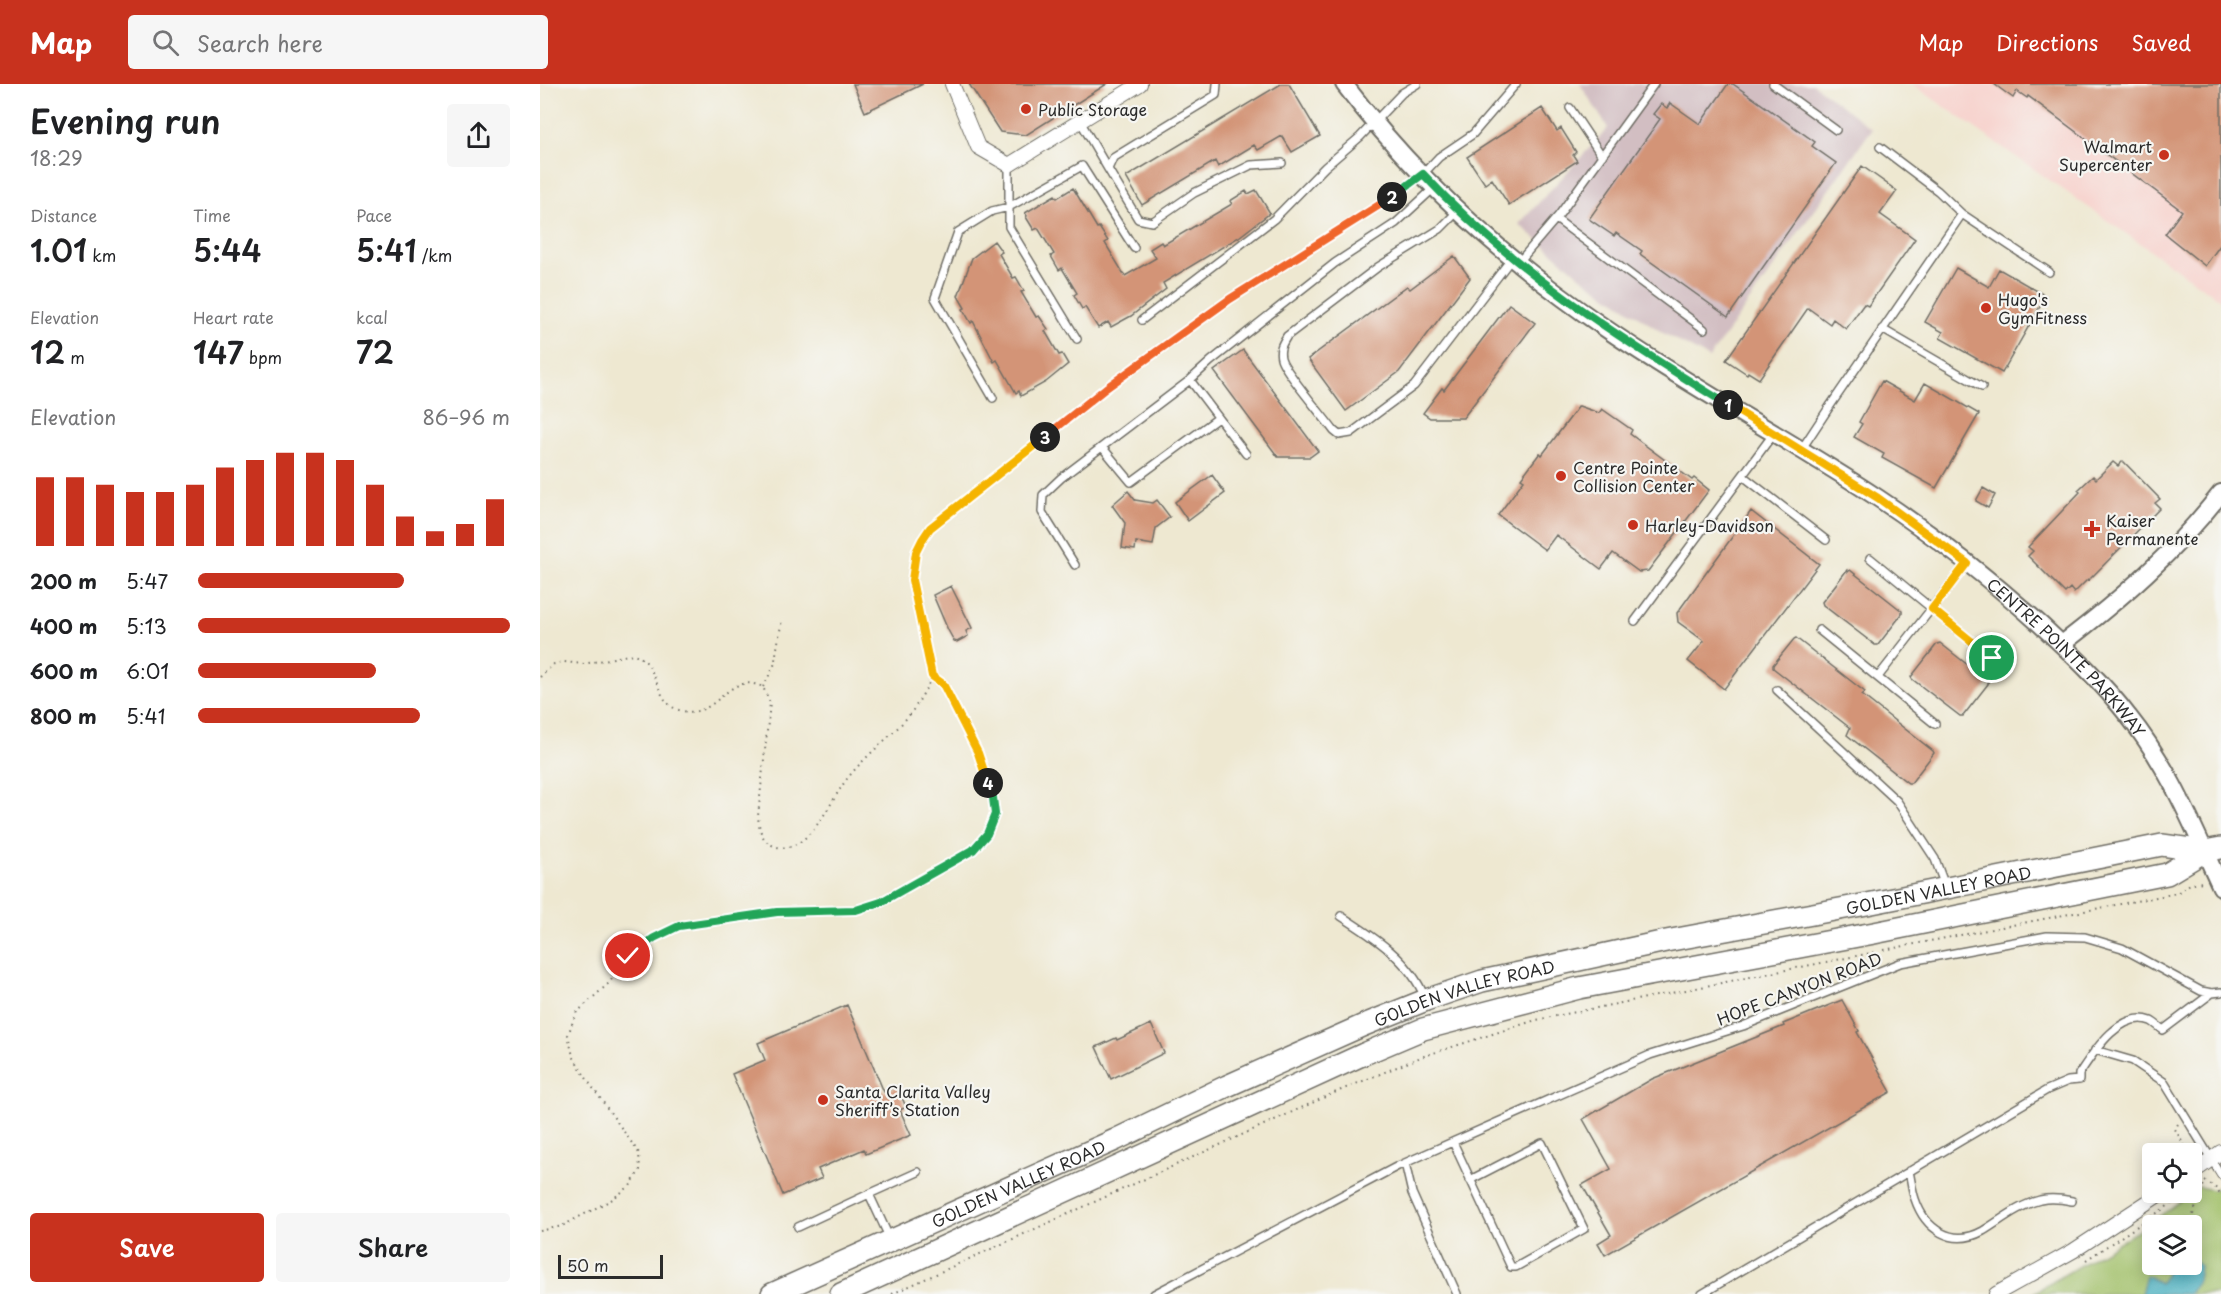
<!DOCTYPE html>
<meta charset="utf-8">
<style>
body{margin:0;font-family:"Playpen Sans",sans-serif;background:#f6f6f6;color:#202124;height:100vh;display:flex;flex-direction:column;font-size:22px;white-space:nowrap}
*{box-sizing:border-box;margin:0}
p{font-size:20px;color:#757577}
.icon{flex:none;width:33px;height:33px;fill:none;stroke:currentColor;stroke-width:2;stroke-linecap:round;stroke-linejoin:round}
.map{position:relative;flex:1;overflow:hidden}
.panel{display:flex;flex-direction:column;background:#fff;width:540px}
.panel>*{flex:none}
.buttons{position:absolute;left:1602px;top:1059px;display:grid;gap:12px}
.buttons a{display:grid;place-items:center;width:60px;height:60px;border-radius:6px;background:#fff;box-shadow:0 3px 15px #0003;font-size:30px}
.scale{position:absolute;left:18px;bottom:15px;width:105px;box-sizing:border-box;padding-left:6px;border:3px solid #2b2b2b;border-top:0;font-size:16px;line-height:21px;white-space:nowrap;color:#2b2b2b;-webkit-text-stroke:4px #f6f6f2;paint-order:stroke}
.pin{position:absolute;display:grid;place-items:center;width:51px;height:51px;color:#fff;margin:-26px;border:3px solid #fff;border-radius:50%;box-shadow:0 2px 6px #0007}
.km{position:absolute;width:30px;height:30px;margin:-15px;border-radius:50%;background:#222;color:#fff;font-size:16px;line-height:30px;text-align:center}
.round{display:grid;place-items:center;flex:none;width:63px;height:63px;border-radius:6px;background:#f6f6f6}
.headline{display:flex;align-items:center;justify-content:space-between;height:102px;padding:0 30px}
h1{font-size:33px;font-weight:600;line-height:45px}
.figures{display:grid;grid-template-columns:repeat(3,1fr);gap:9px;height:102px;padding:6px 30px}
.figures div{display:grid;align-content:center}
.figures b{font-size:30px;font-weight:600}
.figures small{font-size:16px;font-weight:400}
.figures p{font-size:16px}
.chart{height:168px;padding:12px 30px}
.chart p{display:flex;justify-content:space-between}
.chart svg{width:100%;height:108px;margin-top:6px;stroke:#c8321e;stroke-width:6}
.cta{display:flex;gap:12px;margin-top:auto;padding:12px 30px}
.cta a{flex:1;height:69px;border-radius:6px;background:#c8321e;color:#fff;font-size:24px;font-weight:600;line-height:69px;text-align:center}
.cta a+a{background:#f6f6f6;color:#202124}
ul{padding:0 30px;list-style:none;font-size:20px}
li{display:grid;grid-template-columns:96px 72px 1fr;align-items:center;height:45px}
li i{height:15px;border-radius:8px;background:#c8321e}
header{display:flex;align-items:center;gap:36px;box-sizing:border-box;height:84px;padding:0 30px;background:#c8321e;color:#fff}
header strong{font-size:28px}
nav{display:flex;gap:33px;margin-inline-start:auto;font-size:21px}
.search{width:420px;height:54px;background:#f6f6f6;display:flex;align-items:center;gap:15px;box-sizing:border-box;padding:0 21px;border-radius:6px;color:#757577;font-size:22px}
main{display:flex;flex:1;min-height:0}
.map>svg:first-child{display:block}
.built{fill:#f7d0cb}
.industrial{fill:#d2bec2}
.green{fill:#a1c069;stroke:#66764a;stroke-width:1.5;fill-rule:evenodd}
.water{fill:#41adbf;stroke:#366c75;stroke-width:1.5}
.building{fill:#d39477}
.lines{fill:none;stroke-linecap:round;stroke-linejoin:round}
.service-casing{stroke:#6f6d65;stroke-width:10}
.minor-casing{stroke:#6f6d65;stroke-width:16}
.tertiary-casing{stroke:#6f6d65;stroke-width:20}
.primary-casing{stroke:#6f6d65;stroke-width:24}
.path{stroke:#6f6d65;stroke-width:2;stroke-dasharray:1.5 4.5;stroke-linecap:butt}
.service{stroke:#fff;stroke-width:7}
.minor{stroke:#fff;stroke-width:14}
.tertiary{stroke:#fff;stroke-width:16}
.primary{stroke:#fff;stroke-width:21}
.split-1-casing{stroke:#fff;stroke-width:12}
.split-2-casing{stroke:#fff;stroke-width:12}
.split-3-casing{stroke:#fff;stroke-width:12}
.split-4-casing{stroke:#fff;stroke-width:12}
.split-5-casing{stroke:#fff;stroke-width:12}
.split-1{stroke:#f5b400;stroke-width:8}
.split-2{stroke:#22a559;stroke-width:8}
.split-3{stroke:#f0652b;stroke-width:8}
.split-4{stroke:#f5b400;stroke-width:8}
.split-5{stroke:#22a559;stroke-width:8}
.poi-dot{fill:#c8321e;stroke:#f6f6f2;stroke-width:2}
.labels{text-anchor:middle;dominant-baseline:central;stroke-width:4.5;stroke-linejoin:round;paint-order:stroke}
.poi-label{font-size:16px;fill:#2b2b2b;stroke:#f6f6f2;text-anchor:start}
.street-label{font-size:16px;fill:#2b2b2b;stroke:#f6f6f2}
</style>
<header>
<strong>Map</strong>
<div class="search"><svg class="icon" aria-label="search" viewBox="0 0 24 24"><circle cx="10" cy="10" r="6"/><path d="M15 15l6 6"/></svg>Search here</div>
<nav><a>Map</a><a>Directions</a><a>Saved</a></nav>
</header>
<main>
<section class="panel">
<div class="headline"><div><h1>Evening run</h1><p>18:29</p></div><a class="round"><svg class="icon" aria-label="share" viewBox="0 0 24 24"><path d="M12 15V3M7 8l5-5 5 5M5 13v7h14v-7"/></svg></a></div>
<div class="figures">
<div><p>Distance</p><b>1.01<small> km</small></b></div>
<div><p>Time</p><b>5:44</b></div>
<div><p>Pace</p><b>5:41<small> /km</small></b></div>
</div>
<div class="figures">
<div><p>Elevation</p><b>12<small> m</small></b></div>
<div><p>Heart rate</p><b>147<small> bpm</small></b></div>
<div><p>kcal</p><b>72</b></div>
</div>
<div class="chart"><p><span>Elevation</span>86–96 m</p>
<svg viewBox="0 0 160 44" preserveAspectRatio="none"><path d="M5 44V16M15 44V16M25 44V19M35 44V22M45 44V22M55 44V19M65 44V12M75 44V9M85 44V6M95 44V6M105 44V9M115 44V19M125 44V32M135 44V38M145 44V35M155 44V25"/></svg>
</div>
<ul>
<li><b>200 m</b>5:47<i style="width:66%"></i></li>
<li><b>400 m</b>5:13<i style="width:100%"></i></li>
<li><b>600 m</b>6:01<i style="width:57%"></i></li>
<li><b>800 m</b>5:41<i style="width:71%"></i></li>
</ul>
<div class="cta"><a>Save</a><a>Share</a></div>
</section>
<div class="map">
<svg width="1681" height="1210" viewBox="0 0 1681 1210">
<rect width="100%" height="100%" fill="#f6f6f2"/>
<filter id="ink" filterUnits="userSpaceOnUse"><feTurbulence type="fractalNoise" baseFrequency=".0167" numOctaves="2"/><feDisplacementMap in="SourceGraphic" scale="12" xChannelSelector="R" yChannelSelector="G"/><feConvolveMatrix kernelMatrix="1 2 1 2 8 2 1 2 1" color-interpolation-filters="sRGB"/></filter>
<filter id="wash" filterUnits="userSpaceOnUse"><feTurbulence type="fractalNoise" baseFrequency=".008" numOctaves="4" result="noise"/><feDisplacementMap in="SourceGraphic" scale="24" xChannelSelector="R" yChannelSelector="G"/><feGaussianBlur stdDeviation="1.35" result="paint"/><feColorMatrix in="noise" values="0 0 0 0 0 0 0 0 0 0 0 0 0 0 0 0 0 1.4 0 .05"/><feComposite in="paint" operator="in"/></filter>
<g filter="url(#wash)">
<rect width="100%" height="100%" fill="#eee8d1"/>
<path class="built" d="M 1372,0 L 1681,0 L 1681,216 Z"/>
<path class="industrial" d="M 1040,0 L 1273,0 L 1332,45 L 1169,274 L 1123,249 L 1046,197 L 979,140 L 1068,44 Z"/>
<path class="green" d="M 1681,1101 L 1681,1210 L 1492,1210 L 1608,1141 L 1659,1103 L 1673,1106 ZM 1612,1142 L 1652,1142 L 1652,1180 L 1612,1180 Z"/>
<path class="water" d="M 1652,1175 L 1660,1182 L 1658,1196 L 1649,1210 L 1601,1210 L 1606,1191 L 1620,1199 L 1631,1181 L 1652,1180 Z"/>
<g id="blocks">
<path class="building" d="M 313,0 L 383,0 L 325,28 Z
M 429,0 L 567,0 L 486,51 L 460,48 Z
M 741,0 L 749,0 L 780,52 L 752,68 L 742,52 L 718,66 L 714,61 L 678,83 L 675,77 L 602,121 L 586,93 Z
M 1188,0 L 1193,0 L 1275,58 L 1272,62 L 1296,79 L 1188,233 L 1100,170 L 1102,167 L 1076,149 L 1074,152 L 1049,135 L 1120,35 L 1113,30 L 1121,20 L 1127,24 L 1130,19 L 1160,40 Z
M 1454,0 L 1681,0 L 1681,160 L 1665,182 L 1625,150 L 1642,127 L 1488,12 L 1487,14 L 1477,7 L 1473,14 Z
M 1002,24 L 1017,47 L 1021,44 L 1036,68 L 1033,71 L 1037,77 L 969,121 L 952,95 L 945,100 L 927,73 Z
M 1322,82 L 1357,107 L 1340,130 L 1375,155 L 1328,222 L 1324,220 L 1306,245 L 1293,235 L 1290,240 L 1268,224 L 1219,295 L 1208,288 L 1207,290 L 1186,276 Z
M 533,104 L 557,144 L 559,143 L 568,157 L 565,159 L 585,192 L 616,174 L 610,165 L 621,158 L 623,161 L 692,120 L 690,117 L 706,107 L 708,110 L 716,106 L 730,129 L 699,153 L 623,199 L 626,205 L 591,232 L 571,243 L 568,238 L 558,244 L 545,223 L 542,225 L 534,211 L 537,209 L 522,184 L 519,186 L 511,172 L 514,170 L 498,144 L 494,146 L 486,133 L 487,132 L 485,129 L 515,111 L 517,114 Z
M 454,157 L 462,168 L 459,170 L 473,194 L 476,193 L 484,207 L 481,208 L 496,233 L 499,232 L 508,245 L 505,247 L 519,271 L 522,270 L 528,280 L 506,298 L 481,312 L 479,307 L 476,309 L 457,276 L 454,278 L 433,237 L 431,239 L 423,225 L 425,224 L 418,212 L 432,174 Z
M 914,172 L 930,194 L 859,288 L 806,327 L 768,275 L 867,202 L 870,205 Z
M 1416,184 L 1449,203 L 1459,185 L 1506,212 L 1462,289 L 1400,254 L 1403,248 L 1385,238 Z
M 969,220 L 995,239 L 923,334 L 890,334 L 883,329 L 902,304 L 904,306 Z
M 703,266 L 778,367 L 770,373 L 738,373 L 674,287 Z
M 1342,297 L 1375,316 L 1385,299 L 1439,330 L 1396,404 L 1342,374 L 1344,370 L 1314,353 L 1322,340 L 1319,338 Z
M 1039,322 L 1059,329 L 1062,325 L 1092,346 L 1090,350 L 1152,396 L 1154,394 L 1169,406 L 1108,487 L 1099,488 L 1073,469 L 1061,485 L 1016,451 L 1005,466 L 958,431 L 984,396 L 981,394 L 1000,369 L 1002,371 Z
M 1583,377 L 1620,415 L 1615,419 L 1620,424 L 1549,496 L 1548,495 L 1534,509 L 1530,504 L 1525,509 L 1488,472 L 1493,467 L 1488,463 L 1540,408 L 1538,406 L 1553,392 L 1556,395 L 1573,378 L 1578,382 Z
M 672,391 L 685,409 L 648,437 L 635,418 Z
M 1443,404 L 1455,411 L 1448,424 L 1436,417 Z
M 588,407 L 595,416 L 613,419 L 617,416 L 630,433 L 616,444 L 613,461 L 596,458 L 595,466 L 582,464 L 585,439 L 572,421 Z
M 1211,427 L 1279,480 L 1184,605 L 1148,577 L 1164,557 L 1138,538 L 1137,529 Z
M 1307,486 L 1308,488 L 1310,486 L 1362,527 L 1362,530 L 1338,561 L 1335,561 L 1283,521 L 1282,518 Z
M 411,502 L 432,544 L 426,547 L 428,552 L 417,558 L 414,557 L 408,546 L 393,511 Z
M 1256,554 L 1325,608 L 1322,611 L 1393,667 L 1394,669 L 1371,699 L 1368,699 L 1307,651 L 1310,644 L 1233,584 L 1233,581 L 1254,555 Z
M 1400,559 L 1448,597 L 1448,600 L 1423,632 L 1420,632 L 1372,595 L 1371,593 L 1397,560 Z
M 1302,916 L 1319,947 L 1317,948 L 1351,1008 L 1065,1171 L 1058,1159 L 1071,1151 L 1042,1101 L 1071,1085 L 1043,1035 L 1112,995 L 1244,942 L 1243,940 Z
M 307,921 L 344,1008 L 357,1002 L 366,1023 L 360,1026 L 371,1051 L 326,1070 L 324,1065 L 278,1085 L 282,1094 L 243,1111 L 192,990 L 225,976 L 218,959 Z
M 611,940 L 624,969 L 571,995 L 556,963 L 576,954 L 577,956 Z"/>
</g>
</g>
<g filter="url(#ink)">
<use href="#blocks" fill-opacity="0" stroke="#6f6d65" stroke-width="1.5"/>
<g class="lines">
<defs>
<path id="service" d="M 677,0 L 676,11 L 573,74 L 568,85 L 598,135 L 612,138 L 654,109 L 711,81 L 742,79
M 1233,0 L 1296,46
M 1030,24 L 1062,72
M 540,37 L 568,85
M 1340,63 L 1398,107 L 1422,130 L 1509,188
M 469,81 L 469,143 L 537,255
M 883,90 L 899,73 L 933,50 L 976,0
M 918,127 L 900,145 L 838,183 L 747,252 C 742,260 739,265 741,274 C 744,287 784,333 794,347 L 799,351 L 811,349 L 874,302 L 972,174
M 1016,135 L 1164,245
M 978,179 L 1019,131 L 1114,0
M 602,236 L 734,135 L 785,83 L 820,53 L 862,9 L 877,0
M 1342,245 L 1442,303
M 650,296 L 706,370
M 453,314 L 395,214 L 418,148 L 452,127 L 469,123 L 542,82 L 594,164
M 562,363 L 591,398 L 678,334
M 1261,366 L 1290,322 L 1422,130
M 1203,392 L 1286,456
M 1330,474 L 1452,574
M 535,481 L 502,428 L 503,411 L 521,394 L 650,296 L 671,277 L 795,179 L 856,139 L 895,103
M 1095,537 L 1234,349
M 1279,546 L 1395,640
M 1338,593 L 1427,479
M 1237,606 L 1357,717 L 1395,775 L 1405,802
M 801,832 C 834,853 870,876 885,914
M 1555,966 L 1593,977 L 1624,998 L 1681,1091
M 913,1058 L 971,1183 L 976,1183 L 1044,1145 L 1002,1059 L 930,1096
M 865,1079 L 872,1109 L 917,1210
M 1369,1087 C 1371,1096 1372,1106 1375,1115 C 1385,1145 1412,1164 1443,1147 C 1461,1136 1479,1121 1500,1116 C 1510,1114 1522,1115 1532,1117
M 258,1143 L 329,1110
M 350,1155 L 329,1110 L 378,1088
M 614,1210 L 858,1082 L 1110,971 L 1203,942 L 1360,879 L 1507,852 L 1545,853 L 1582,864 L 1661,907 L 1672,909 L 1681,908
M 1162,1210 L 1507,1006 L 1528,997 L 1539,996 L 1539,990 C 1553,969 1580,925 1611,937 C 1615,939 1619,943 1623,946 L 1672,909"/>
<path id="minor" d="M 412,0 L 438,63 L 469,81 L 600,0
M 1652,1089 L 1681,1068
M 1456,1210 L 1533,1167 L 1623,1108"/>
<g id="tertiary">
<path id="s1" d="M 804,0 C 876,95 967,177 1065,244 C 1153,305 1249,355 1338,414 C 1395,452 1450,495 1501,541 C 1532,570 1563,599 1589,633 C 1630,684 1654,745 1681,803"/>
<path d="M 1522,560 C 1581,515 1635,468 1681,409"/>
</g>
<g id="primary">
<path id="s2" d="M 232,1210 L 575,1056 L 687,1002 L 824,941 L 886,916 L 942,897 L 1126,857 L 1327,820 L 1622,761 L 1665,767 L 1681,764"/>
<path d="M 301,1210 L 824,970 L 883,945 L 1039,904 L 1334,849 L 1627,790 L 1665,767"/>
</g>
</defs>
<use href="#service" class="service-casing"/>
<use href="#minor" class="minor-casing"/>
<use href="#tertiary" class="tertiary-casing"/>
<use href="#primary" class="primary-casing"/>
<path class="path" d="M 0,593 L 14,580 L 24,578 L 44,580 L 93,570 C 121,577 112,622 143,627 C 180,634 186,586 223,603 L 230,619 L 218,732 C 219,744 221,757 234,762 C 268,774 291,715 307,695 C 324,673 347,656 365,636 C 376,624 385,607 392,592 L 372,496 L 376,468 L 391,444 C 489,366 586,285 691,215 C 750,175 813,142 871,99
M 223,603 L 234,582 L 242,535
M 1344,866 L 1637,809 L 1650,800 L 1663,798
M 1638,1040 L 1635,1045 L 1649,1070
M 1665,1097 L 1677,1105 L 1681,1113
M 1652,1107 L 1657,1103
M 1649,1142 L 1665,1097
M 0,1147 L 22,1142 L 71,1116 L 90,1102 L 100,1086 L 99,1069 L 48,997 L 33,972 L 28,951 L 36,929 L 69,899 L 88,872 L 114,854 L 139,842 L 162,838 L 237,828 L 316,826 L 329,824 L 353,812 L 433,766 L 447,750 L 455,730 L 453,714 L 438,669 L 403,600 L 392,592
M 1546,1176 L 1649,1108
M 352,1210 L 794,1009 L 881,973 L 996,936 L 1336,868"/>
<use href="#service" class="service"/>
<use href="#minor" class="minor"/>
<use href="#tertiary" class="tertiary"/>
<use href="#primary" class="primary"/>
</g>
</g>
<g class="lines" filter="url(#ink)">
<defs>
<path id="split-1" d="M 1188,321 L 1338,414 L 1427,479 L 1392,525 L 1452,574"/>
<path id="split-2" d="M 852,113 L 883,90 C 971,185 1079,254 1188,321"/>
<path id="split-3" d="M 505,353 L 566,304 L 690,215 L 852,113"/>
<path id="split-4" d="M 448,699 L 438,669 L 403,600 L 392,592 L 372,496 L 376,468 L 382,456 L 390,444 L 505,353"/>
<path id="split-5" d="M 88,872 L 114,854 L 139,842 L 237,828 L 316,826 L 341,818 L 433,766 L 447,750 L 455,730 L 453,714 L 448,699"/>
</defs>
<use href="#split-1" class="split-1-casing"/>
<use href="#split-2" class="split-2-casing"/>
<use href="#split-3" class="split-3-casing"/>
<use href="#split-4" class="split-4-casing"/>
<use href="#split-5" class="split-5-casing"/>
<use href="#split-1" class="split-1"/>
<use href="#split-2" class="split-2"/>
<use href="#split-3" class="split-3"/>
<use href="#split-4" class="split-4"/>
<use href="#split-5" class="split-5"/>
</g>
<g class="poi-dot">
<circle cx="486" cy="25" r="6"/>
<circle cx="1624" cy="71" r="6"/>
<circle cx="1446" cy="224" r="6"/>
<circle cx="1021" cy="392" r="6"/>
<circle cx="1093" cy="441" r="6"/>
<path d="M1549 436h6v6h6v6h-6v6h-6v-6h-6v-6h6z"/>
<circle cx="283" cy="1016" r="6"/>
</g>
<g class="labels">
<g class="poi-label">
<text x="498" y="25">Public Storage</text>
<text x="1612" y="62" text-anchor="end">Walmart<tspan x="1612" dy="18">Supercenter</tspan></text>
<text x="1458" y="215">Hugo's<tspan x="1458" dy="18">GymFitness</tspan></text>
<text x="1033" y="383">Centre Pointe<tspan x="1033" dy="18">Collision Center</tspan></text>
<text x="1566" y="436">Kaiser<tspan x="1566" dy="18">Permanente</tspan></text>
<text x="1105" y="441">Harley-Davidson</text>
<text x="295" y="1007">Santa Clarita Valley<tspan x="295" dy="18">Sheriff’s Station</tspan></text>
</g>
<g class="street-label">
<text stroke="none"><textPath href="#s1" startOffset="928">CENTRE POINTE PARKWAY</textPath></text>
<text stroke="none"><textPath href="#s2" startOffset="1242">GOLDEN VALLEY ROAD</textPath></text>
<text transform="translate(1259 904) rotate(-21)">HOPE CANYON ROAD</text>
<text stroke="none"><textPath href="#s2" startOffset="756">GOLDEN VALLEY ROAD</textPath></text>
<text stroke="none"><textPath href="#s2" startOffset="270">GOLDEN VALLEY ROAD</textPath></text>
</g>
</g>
</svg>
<div class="buttons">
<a><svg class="icon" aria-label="locate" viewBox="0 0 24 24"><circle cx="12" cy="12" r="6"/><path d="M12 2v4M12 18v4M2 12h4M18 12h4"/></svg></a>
<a><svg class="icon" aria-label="layers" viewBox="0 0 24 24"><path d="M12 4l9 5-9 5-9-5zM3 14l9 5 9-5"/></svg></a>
</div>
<div class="scale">50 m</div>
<div class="pin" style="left:1452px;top:574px;background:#1e9e55"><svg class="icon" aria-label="arrive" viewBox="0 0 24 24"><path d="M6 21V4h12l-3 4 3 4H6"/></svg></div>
<div class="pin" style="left:88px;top:872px;background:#d93025"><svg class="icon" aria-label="check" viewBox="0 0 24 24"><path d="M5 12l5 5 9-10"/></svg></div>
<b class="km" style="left:1188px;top:321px">1</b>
<b class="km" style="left:852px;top:113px">2</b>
<b class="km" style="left:505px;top:353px">3</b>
<b class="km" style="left:448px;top:699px">4</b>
</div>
</main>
